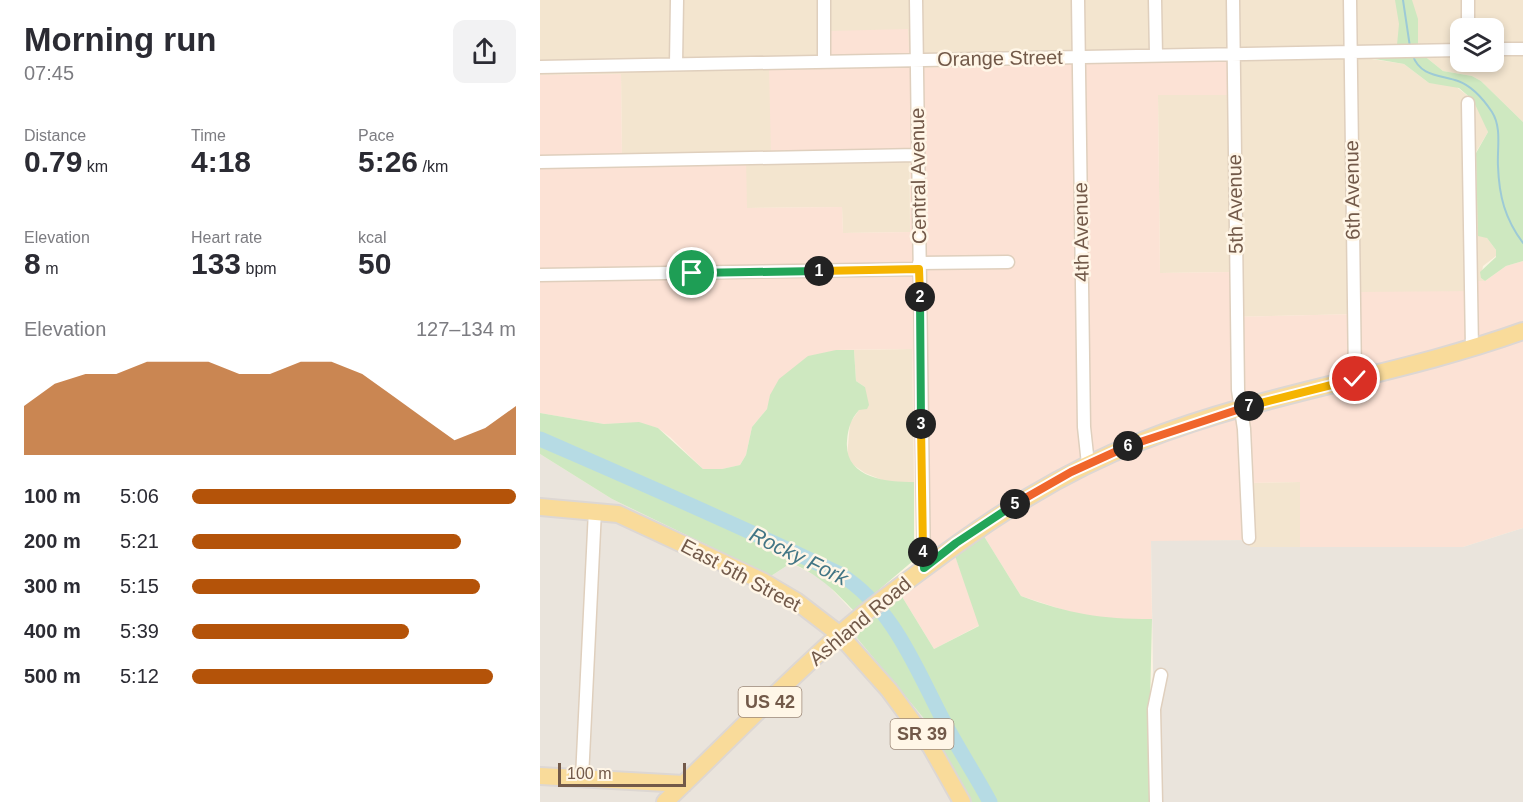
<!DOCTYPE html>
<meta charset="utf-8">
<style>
body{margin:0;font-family:Arial,sans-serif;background:#f2f2f3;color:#2b2b33;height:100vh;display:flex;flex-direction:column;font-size:22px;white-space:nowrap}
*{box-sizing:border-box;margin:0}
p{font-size:20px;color:#7c7c81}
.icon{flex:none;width:33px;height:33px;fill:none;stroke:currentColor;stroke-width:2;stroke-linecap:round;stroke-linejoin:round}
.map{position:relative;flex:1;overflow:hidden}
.side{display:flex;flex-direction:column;background:#fff;width:540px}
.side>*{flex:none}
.tools{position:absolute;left:910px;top:18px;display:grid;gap:12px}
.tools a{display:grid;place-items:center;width:54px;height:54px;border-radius:12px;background:#fff;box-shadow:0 3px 9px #0003;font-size:30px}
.scale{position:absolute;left:18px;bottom:15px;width:128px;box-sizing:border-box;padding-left:6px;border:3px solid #725949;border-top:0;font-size:16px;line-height:21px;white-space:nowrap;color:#725949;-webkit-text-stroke:4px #fff6e7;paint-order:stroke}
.pin{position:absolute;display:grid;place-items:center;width:51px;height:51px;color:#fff;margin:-26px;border:3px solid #fff;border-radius:50%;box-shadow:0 2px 6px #0007}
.km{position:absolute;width:30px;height:30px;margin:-15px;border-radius:50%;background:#222;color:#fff;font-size:16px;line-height:30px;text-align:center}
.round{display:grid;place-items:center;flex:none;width:63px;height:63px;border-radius:12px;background:#f2f2f3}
.head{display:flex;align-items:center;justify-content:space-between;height:102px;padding:0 24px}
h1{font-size:33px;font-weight:700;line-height:45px}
.metrics{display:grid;grid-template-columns:repeat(3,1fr);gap:9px;height:102px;padding:6px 24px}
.metrics div{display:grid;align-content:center}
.metrics b{font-size:30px;font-weight:700}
.metrics small{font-size:16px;font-weight:400}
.metrics p{font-size:16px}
.chart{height:168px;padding:12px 24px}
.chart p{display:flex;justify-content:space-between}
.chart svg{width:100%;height:108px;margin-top:6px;fill:#b45309;opacity:.7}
ul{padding:0 24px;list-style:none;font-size:20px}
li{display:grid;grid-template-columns:96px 72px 1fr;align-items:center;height:45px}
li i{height:15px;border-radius:8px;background:#b45309}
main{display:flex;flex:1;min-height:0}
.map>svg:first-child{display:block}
.residential{fill:#f3e5cf;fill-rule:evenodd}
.commercial{fill:#fce2d5}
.industrial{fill:#eae4dc}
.green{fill:#cee8c0}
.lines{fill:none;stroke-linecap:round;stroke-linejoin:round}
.stream{stroke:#9dcad6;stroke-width:2}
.river{stroke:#b6dbe4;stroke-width:15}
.minor-casing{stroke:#dfcfbd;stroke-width:15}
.major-casing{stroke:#ddd7d3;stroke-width:20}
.minor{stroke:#fff;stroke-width:12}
.major{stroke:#f9db9a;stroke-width:16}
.split-1-casing{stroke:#fff;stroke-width:12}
.split-2-casing{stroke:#fff;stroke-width:12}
.split-3-casing{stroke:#fff;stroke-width:12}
.split-4-casing{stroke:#fff;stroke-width:12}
.split-5-casing{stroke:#fff;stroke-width:12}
.split-6-casing{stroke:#fff;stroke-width:12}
.split-7-casing{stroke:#fff;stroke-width:12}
.split-8-casing{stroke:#fff;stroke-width:12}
.split-1{stroke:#22a559;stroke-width:8}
.split-2{stroke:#f5b400;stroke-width:8}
.split-3{stroke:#22a559;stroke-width:8}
.split-4{stroke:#f5b400;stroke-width:8}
.split-5{stroke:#22a559;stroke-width:8}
.split-6{stroke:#f0652b;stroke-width:8}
.split-7{stroke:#f0652b;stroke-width:8}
.split-8{stroke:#f5b400;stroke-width:8}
.labels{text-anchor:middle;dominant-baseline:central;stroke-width:5;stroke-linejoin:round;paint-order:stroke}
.shield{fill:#fff6e7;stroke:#9c8878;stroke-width:1.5}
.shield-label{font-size:18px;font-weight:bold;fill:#725949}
.street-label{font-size:20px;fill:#725949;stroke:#fff6e7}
.water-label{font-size:21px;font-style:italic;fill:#437685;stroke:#fff6e7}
</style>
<main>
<section class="side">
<div class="head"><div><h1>Morning run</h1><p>07:45</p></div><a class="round"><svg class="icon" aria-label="share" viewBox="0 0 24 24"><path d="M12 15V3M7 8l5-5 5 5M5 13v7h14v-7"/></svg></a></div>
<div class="metrics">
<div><p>Distance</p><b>0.79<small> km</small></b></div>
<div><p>Time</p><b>4:18</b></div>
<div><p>Pace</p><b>5:26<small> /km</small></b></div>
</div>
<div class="metrics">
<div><p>Elevation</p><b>8<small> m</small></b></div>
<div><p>Heart rate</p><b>133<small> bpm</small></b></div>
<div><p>kcal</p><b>50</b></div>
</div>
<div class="chart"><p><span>Elevation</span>127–134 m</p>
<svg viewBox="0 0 160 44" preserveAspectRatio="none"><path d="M0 44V24L10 15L20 11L30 11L40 6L50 6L60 6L70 11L80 11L90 6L100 6L110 11L120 20L130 29L140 38L150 33L160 24V44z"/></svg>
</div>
<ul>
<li><b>100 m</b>5:06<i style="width:100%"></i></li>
<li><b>200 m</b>5:21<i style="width:83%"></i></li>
<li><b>300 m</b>5:15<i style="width:89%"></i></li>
<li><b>400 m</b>5:39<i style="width:67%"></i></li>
<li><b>500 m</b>5:12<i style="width:93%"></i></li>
</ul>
</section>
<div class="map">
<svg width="983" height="802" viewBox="0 0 983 802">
<rect width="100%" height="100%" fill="#fbf3e1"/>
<path class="residential" d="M 0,0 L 983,0 L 983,122 L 941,81 L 932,76 L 903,71 L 882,54 L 818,57 L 864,64 L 889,83 L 914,85 L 933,100 L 940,110 L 948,132 L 936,152 L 937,193 L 947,238 L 956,250 L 956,256 L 943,266 L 941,278 L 945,281 L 936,291 L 819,314 L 692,317 L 691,272 L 620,273 L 618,95 L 689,95 L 689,61 L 369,68 L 370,232 L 303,233 L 302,207 L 207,208 L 82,158 L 81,74 L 0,75 ZM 921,28 L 954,28 L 954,62 L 921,62 Z
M 372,349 L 374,482 L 347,482 L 325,473 L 312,464 L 307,457 L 310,423 L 319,410 L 325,387 L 316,381 L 314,350 Z
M 760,482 L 760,547 L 710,547 L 709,483 Z"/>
<path class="commercial" d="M 368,29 L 370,68 L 689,60 L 689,95 L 618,95 L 620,273 L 691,272 L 692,317 L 819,314 L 818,292 L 936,291 L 936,281 L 945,281 L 966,266 L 983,261 L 983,528 L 923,547 L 760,547 L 760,482 L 710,483 L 712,540 L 611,542 L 612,619 L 568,619 L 542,616 L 481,596 L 442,533 L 414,553 L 440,625 L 394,649 L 361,595 L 377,583 L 372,349 L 296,350 L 229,403 L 227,409 L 212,427 L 206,455 L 200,465 L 182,469 L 163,469 L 130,437 L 118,428 L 99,423 L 64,424 L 0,413 L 0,75 L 81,74 L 82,158 L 206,157 L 207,208 L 302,207 L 303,233 L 370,232 L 370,153 L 231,155 L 229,67 L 290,65 L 290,31 Z"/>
<path class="industrial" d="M 0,454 L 72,499 L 231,576 L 251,563 L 282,579 L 326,625 L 320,631 L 317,638 L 386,721 L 432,802 L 0,802 Z
M 983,528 L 983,802 L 612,802 L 609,746 L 613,671 L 611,541 L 709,540 L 710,547 L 923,547 Z"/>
<path class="green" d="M 855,0 L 872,0 L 878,19 L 878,45 L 857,45 L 859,24 Z
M 882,54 L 903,71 L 932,76 L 941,81 L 983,122 L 983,261 L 966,266 L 945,281 L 941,278 L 940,272 L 956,257 L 956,250 L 947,238 L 938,236 L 936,153 L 948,132 L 933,100 L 919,88 L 889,83 L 864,64 L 817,56 Z
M 296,350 L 314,350 L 316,381 L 325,387 L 329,405 L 327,409 L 319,410 C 311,419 308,428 307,441 C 304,478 346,482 374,482 L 374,560 L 314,611 C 293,589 279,575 251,563 L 231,576 L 72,499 L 0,454 L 0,413 L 64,424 L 99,422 L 118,428 L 163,469 L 182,469 L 200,465 L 206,455 L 212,427 L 227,409 L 230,395 L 239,379 L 268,356 Z
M 442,533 L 481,596 C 530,614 560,619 612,619 L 609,746 L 612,802 L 432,802 L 386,721 L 317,638 L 320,631 L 361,595 L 394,649 L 439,626 L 414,553 Z"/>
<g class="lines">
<path class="stream" d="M 863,0 L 870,47
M 873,56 C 880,76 900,75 918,81 C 932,86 944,100 952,112 C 962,128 957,148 958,166 C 959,196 965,219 983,243"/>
<path class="river" d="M 0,439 C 101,483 201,526 300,574 C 353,608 374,664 402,718 C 417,747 435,774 450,802"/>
<defs>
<path id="minor" d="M 284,0 L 284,61
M 376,0 L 384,568
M 538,0 L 544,427 L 548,464
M 615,0 L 616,55
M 693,0 L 698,390 L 704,429 L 709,538
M 810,0 L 815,379
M 928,0 L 928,28
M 954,49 L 983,49
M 136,64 L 137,0
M 0,67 L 921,50
M 928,103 L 932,349
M 0,162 L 378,155
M 379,263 L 468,262
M 0,275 L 379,269
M 42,778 L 55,510
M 616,802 L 614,709 L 621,675"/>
<path id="major" d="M 0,507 L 78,514 L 222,581 L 256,601 L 299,634 L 349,690 L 391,747 L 422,802
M 0,776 L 144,784
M 125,802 C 183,747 239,688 299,635 C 325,611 354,591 382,570 C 451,518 521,472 602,441 C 725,392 858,376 983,331"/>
</defs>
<use href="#minor" class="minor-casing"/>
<use href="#major" class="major-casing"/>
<use href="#minor" class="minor"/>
<use href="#major" class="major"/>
</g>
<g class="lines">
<defs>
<path id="split-1" d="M 152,273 L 279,271"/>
<path id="split-2" d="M 279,271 L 379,269 L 380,297"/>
<path id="split-3" d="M 380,297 L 381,424"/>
<path id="split-4" d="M 381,424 L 383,552"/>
<path id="split-5" d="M 383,552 L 384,568 L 416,543 L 475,504"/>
<path id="split-6" d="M 475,504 L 531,472 L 588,446"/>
<path id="split-7" d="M 588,446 L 709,406"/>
<path id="split-8" d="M 709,406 L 815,379"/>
</defs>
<use href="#split-1" class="split-1-casing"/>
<use href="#split-2" class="split-2-casing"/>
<use href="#split-3" class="split-3-casing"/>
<use href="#split-4" class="split-4-casing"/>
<use href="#split-5" class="split-5-casing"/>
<use href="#split-6" class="split-6-casing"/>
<use href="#split-7" class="split-7-casing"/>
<use href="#split-8" class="split-8-casing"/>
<use href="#split-1" class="split-1"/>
<use href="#split-2" class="split-2"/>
<use href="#split-3" class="split-3"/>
<use href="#split-4" class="split-4"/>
<use href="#split-5" class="split-5"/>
<use href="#split-6" class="split-6"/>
<use href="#split-7" class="split-7"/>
<use href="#split-8" class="split-8"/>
</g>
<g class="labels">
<g class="shield">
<rect x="198.5" y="687" width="63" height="30" rx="4.5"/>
<rect x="350.5" y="719" width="63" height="30" rx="4.5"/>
</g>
<g class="shield-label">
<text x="230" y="702">US 42</text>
<text x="382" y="734">SR 39</text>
</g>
<g class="street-label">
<text transform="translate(460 58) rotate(-1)">Orange Street</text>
<text transform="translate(378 176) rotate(-91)">Central Avenue</text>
<text transform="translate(812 190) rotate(-91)">6th Avenue</text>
<text transform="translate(695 204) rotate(-91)">5th Avenue</text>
<text transform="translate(541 232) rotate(-91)">4th Avenue</text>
<text transform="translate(201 575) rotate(28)">East 5th Street</text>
<text transform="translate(320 621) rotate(-40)">Ashland Road</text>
</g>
<g class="water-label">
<text transform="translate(259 556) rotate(26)">Rocky Fork</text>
</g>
</g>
</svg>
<div class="tools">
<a><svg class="icon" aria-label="layers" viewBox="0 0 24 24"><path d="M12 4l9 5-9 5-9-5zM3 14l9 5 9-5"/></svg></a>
</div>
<div class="scale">100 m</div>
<div class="pin" style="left:152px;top:273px;background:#1e9e55"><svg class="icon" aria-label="arrive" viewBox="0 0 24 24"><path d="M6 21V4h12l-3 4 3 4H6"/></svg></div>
<div class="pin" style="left:815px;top:379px;background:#d93025"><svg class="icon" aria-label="check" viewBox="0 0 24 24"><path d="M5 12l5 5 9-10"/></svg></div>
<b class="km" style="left:279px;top:271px">1</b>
<b class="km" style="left:380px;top:297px">2</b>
<b class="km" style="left:381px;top:424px">3</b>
<b class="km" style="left:383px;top:552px">4</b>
<b class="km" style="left:475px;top:504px">5</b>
<b class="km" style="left:588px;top:446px">6</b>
<b class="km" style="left:709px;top:406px">7</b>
</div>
</main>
